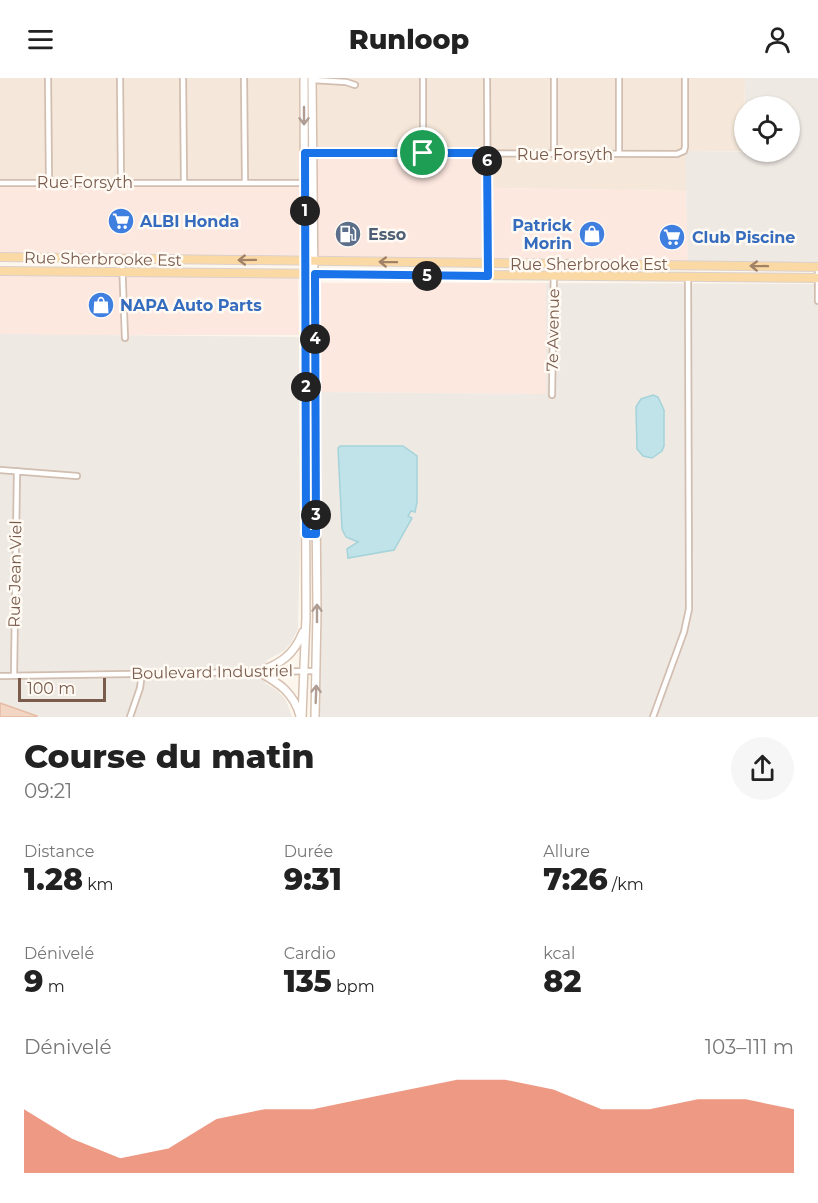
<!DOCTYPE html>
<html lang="fr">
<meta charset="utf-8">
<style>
body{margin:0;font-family:Montserrat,sans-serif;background:#f6f6f6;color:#222;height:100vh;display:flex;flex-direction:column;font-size:22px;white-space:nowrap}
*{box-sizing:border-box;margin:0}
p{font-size:20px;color:#767676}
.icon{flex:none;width:33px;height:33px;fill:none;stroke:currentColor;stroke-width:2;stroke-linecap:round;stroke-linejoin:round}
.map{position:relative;height:639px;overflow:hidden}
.drawer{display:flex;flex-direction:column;background:#fff;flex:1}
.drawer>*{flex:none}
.tools{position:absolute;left:734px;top:18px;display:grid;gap:12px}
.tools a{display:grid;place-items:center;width:66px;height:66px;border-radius:50%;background:#fff;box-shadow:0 2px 4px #0004;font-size:30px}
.scale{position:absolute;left:18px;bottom:15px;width:88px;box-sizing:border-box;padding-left:6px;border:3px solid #7a5c4d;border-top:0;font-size:16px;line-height:21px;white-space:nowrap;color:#7a5c4d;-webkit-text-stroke:4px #fffaf3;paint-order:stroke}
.pin{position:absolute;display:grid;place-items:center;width:51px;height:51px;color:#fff;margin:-26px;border:3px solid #fff;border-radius:50%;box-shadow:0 2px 6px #0007}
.km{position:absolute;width:30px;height:30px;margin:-15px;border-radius:50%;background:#222;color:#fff;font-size:16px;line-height:30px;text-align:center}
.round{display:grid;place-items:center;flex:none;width:63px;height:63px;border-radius:32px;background:#f6f6f6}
.headline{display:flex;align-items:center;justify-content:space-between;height:102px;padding:0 24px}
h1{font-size:33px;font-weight:800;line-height:45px}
.figures{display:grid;grid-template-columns:repeat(3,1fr);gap:9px;height:102px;padding:6px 24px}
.figures div{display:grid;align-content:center}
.figures b{font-size:30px;font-weight:800}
.figures small{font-size:16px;font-weight:400}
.figures p{font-size:16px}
.chart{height:168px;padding:12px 24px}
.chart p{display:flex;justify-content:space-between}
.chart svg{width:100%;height:108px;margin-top:6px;fill:#e76f51;opacity:.7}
header{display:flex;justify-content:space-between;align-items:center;height:78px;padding:0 24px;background:#fff;font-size:27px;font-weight:800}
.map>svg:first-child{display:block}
.residential{fill:#f5e8da}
.commercial{fill:#fde8e0}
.industrial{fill:#efe9e4}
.water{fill:#bfe3e8;stroke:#a5d3da;stroke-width:1.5}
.building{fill:#f3d5c3;stroke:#e6bba3;stroke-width:1.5}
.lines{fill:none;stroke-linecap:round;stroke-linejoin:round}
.street-casing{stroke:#d1beb0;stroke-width:8}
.secondary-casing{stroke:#d6c0b0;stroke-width:10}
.primary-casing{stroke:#dad1cd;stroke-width:10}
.street{stroke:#fff;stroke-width:4.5}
.secondary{stroke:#fff;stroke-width:7}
.primary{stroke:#fbd9a5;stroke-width:8}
.oneway{stroke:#af9d94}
.oneway2{stroke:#a18267}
.route-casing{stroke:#fff;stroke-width:12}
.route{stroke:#1a73e8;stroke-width:8}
.labels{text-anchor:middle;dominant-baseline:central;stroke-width:5;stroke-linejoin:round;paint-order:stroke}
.street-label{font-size:16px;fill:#7a5c4d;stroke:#fffaf3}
.shop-label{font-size:16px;font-weight:bold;fill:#366cbe;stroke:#fffaf3;text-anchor:start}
.service-label{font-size:16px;font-weight:bold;fill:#4e5e75;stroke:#fffaf3;text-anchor:start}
</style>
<header><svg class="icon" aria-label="menu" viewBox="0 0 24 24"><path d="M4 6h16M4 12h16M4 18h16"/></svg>Runloop<svg class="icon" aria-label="person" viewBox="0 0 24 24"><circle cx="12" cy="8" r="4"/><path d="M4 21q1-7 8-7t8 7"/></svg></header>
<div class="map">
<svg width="818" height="639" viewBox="0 0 818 639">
<rect width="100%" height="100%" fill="#fdf6ec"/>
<path class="residential" d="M 0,0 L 304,0 L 305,105 L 0,104 Z
M 312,0 L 745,0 L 744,73 L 686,73 L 686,113 L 488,110 L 313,75 Z"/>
<path class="commercial" d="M 305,75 L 487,75 L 488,110 L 686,113 L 688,187 L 0,179 L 0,105 L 304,105 Z
M 0,193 L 298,196 L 299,257 L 2,257 L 0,284 Z
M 316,205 L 546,205 L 546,316 L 316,314 Z"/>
<path class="industrial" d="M 745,0 L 818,0 L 818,189 L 688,187 L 685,73 L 789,74 L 789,28 L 745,28 Z
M 546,205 L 818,206 L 818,639 L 320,639 L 319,314 L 546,316 Z
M 0,256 L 299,259 L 300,465 L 298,551 L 291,565 L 284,573 L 267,582 L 265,605 L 278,613 L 286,622 L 292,639 L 0,639 Z"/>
<path class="water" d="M 653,317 L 658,319 L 664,332 L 664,368 L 662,373 L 652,380 L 643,378 L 637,371 L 636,329 L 641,321 Z
M 340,368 L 403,368 L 417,378 L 417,424 L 415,434 L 411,433 L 408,438 L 412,440 L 394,472 L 348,480 L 347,471 L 358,464 L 346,459 L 342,451 L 338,370 Z"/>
<path class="building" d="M 0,625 L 37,638 L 37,639 L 0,639 Z"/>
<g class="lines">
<defs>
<path id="street" d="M 48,0 L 49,104
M 120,0 L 121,104
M 183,0 L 184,104
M 244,0 L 245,104
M 423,0 L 423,75
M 487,0 L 488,198
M 554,0 L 554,76
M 312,2 L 346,4 L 355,7
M 305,75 L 677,76 L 684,73 L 685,69 L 685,0
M 619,76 L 619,0
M 0,105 L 304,105
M 122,182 L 125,260
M 818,189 L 818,223
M 552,317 L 554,187
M 0,392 L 77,398
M 0,598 L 316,593
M 14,598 L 17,393
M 130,639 L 140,610 L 142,595
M 653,639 L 684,554 L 689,531 L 688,199"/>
<path id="secondary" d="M 312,0 L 317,533 L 315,639
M 259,594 C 281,585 294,577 303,554
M 259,594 C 279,605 294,615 300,638
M 302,639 L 306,539 L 304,0"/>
<path id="primary" d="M 0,179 L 818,189
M 0,193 L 818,200"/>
</defs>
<use href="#street" class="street-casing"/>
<use href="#secondary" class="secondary-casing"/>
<use href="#primary" class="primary-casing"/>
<use href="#street" class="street"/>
<use href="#secondary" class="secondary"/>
<use href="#primary" class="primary"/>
</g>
<defs><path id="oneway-shaft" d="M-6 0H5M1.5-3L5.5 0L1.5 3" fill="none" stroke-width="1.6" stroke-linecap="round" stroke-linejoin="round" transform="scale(1.5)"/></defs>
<g class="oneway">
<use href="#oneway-shaft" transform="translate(304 38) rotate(90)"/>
<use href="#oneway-shaft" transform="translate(317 535) rotate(-90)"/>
<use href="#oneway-shaft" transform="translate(316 616) rotate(-88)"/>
</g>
<g class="oneway2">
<use href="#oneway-shaft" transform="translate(247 182) rotate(179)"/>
<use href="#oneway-shaft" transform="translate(388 184) rotate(-179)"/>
<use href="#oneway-shaft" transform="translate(759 188) rotate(-179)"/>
</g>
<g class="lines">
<defs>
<path id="route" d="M 305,75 L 487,75 L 488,198 L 315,196 L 316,456 L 306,456 Z"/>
</defs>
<use href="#route" class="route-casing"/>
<use href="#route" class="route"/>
</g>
<defs>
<symbol id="supermarket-disc" viewBox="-11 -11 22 22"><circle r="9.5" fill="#3f7fe0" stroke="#fffaf3"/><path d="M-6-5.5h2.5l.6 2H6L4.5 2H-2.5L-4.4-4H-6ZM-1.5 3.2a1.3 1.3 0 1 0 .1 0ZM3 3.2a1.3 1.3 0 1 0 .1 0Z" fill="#fff"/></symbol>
<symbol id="fuel-disc" viewBox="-11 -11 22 22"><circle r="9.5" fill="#5c6f8a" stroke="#fffaf3"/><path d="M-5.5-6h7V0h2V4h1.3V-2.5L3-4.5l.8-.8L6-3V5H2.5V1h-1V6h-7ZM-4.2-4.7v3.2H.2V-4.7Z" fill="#fff"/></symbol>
<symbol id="shop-disc" viewBox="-11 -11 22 22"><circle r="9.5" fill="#3f7fe0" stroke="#fffaf3"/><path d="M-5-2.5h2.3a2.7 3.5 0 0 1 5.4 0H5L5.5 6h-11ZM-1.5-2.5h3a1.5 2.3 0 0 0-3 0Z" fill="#fff"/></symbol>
</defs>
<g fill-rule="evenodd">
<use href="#supermarket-disc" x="106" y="128" width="30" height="30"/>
<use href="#fuel-disc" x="333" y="141" width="30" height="30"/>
<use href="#shop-disc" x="577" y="141" width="30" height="30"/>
<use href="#supermarket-disc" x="657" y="144" width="30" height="30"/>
<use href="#shop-disc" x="86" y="212" width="30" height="30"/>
</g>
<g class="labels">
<g class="street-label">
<text x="565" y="76">Rue Forsyth</text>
<text x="85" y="104">Rue Forsyth</text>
<text transform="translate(103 181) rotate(1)">Rue Sherbrooke Est</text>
<text x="589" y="186">Rue Sherbrooke Est</text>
<text transform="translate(553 252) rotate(-89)">7e Avenue</text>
<text transform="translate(15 496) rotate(-89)">Rue Jean Viel</text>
<text transform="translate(212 594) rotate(-1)">Boulevard Industriel</text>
</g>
<g class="shop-label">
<text x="140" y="143">ALBI Honda</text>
<text x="572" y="147" text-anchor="end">Patrick<tspan x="572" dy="18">Morin</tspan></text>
<text x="692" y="159">Club Piscine</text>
<text x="120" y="227">NAPA Auto Parts</text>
</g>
<g class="service-label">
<text x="368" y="156">Esso</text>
</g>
</g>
</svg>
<div class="tools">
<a><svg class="icon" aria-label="locate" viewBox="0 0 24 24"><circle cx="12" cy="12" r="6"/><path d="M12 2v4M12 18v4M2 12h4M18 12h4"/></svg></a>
</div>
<div class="scale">100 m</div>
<div class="pin" style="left:423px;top:75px;background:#1e9e55"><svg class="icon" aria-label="arrive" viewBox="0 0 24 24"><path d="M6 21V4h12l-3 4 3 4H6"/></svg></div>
<b class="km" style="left:305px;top:133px">1</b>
<b class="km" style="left:306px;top:309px">2</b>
<b class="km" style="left:316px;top:437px">3</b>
<b class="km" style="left:315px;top:261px">4</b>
<b class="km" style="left:427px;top:198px">5</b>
<b class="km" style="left:487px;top:83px">6</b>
</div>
<section class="drawer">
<div class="headline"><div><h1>Course du matin</h1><p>09:21</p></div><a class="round"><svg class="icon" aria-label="share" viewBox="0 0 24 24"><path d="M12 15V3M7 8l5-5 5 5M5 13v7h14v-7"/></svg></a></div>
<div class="figures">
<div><p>Distance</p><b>1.28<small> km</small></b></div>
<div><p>Durée</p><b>9:31</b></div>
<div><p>Allure</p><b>7:26<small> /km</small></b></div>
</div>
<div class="figures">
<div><p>Dénivelé</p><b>9<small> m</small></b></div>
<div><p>Cardio</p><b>135<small> bpm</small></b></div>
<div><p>kcal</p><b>82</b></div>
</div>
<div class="chart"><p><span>Dénivelé</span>103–111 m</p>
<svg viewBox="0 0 160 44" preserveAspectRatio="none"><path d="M0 44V18L10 30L20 38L30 34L40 22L50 18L60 18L70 14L80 10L90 6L100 6L110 10L120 18L130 18L140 14L150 14L160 18V44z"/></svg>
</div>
</section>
